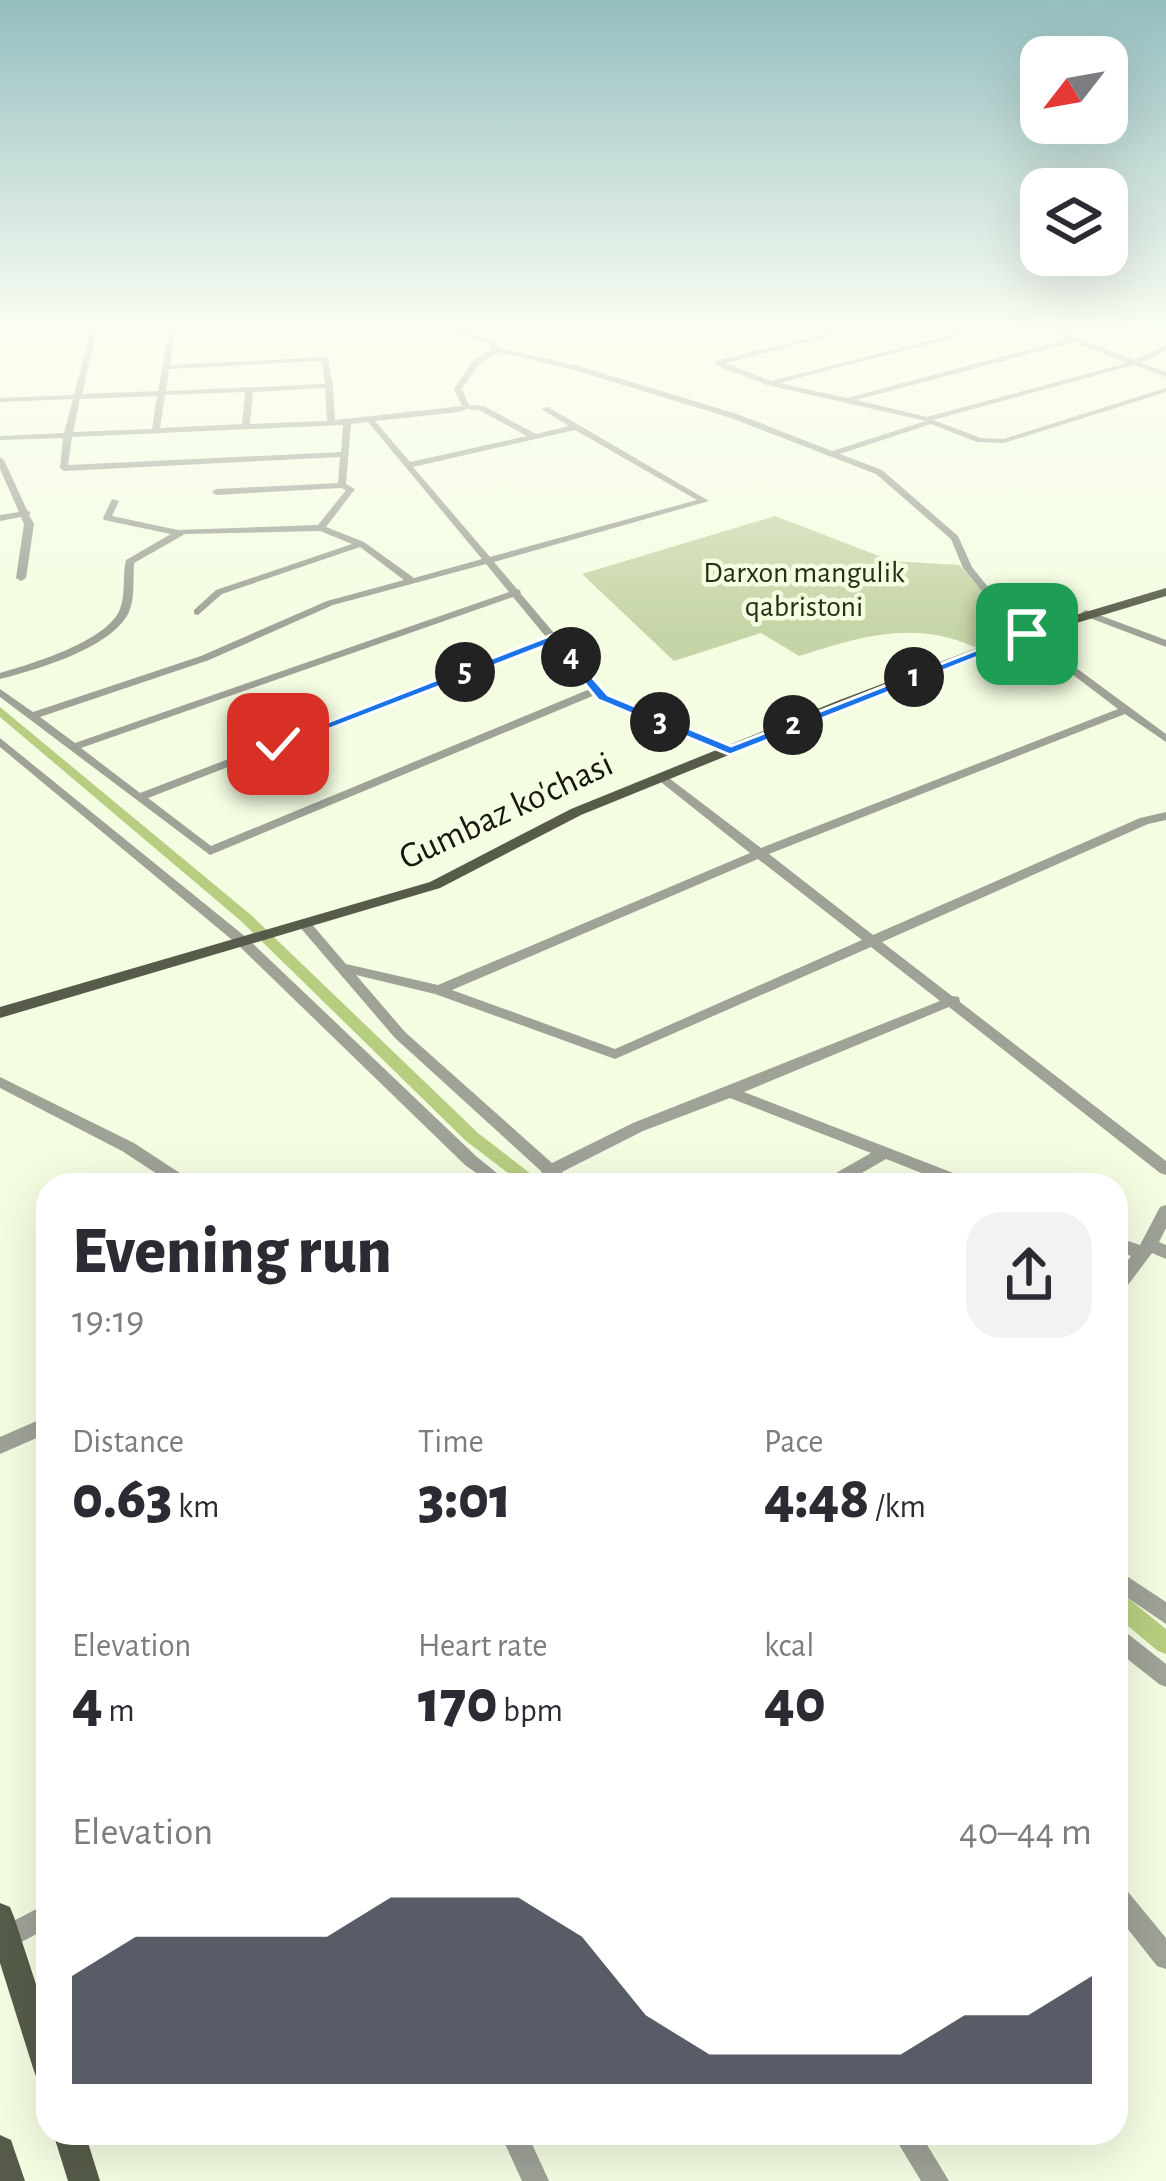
<!DOCTYPE html>
<meta charset="utf-8">
<style>
body{margin:0;font-family:"Alegreya Sans",sans-serif;background:#f2f2f3;color:#2b2b33;height:100vh;display:flex;flex-direction:column;font-size:45px;white-space:nowrap}
*{box-sizing:border-box;margin:0}
p{font-size:39px;color:#7c7c81}
.icon{flex:none;width:66px;height:66px;fill:none;stroke:currentColor;stroke-width:2;stroke-linecap:round;stroke-linejoin:round}
.map{position:relative;flex:1;overflow:hidden}
.drawer{position:absolute;left:36px;top:1173px;width:1092px;height:972px;display:flex;flex-direction:column;background:#fff;border-radius:36px;box-shadow:0 12px 48px #0002}
.drawer>*{flex:none}
.needle{width:78px;rotate:239deg}
.controls{position:absolute;left:1020px;top:36px;display:grid;gap:24px}
.controls a{display:grid;place-items:center;width:108px;height:108px;border-radius:24px;background:#fff;box-shadow:0 12px 48px #0002;font-size:60px}
.pin{position:absolute;display:grid;place-items:center;width:102px;height:102px;color:#fff;margin:-51px;border-radius:24px;box-shadow:0 6px 18px #0006}
.km{position:absolute;width:60px;height:60px;margin:-30px;border-radius:50%;background:#222;color:#fff;font-size:33px;line-height:60px;text-align:center}
.round{display:grid;place-items:center;flex:none;width:126px;height:126px;border-radius:36px;background:#f2f2f3}
.summary{display:flex;align-items:center;justify-content:space-between;height:204px;padding:0 36px}
h1{font-size:66px;font-weight:800;line-height:90px}
.figures{display:grid;grid-template-columns:repeat(3,1fr);gap:18px;height:204px;padding:12px 36px}
.figures div{display:grid;align-content:center}
.figures b{font-size:60px;font-weight:800}
.figures small{font-size:33px;font-weight:400}
.figures p{font-size:33px}
.chart{height:336px;padding:24px 36px}
.chart p{display:flex;justify-content:space-between}
.chart svg{width:100%;height:216px;margin-top:12px;fill:#111827;opacity:.7}
.map>svg:first-child{display:block}
.green{fill:#c6d5a7}
.lines{fill:none;stroke-linecap:round;stroke-linejoin:round}
.canal{fill:#b7ce81;fill-rule:evenodd}
.minor{fill:#9fa297;fill-rule:evenodd}
.major{fill:#565c49;fill-rule:evenodd}
.route{fill:#1a73e8;stroke:#fff;stroke-width:3}
.labels{text-anchor:middle;dominant-baseline:central;stroke-width:9;stroke-linejoin:round;paint-order:stroke}
.far-park-label{font-size:30px;fill:#262f0e;stroke:#f4fde2}
.street-label{font-size:36px;fill:#15180f;stroke:#f4fde2}
</style>
<div class="map">
<svg width="1166" height="2181" viewBox="0 0 1166 2181">
<rect width="100%" height="100%" fill="#f4fde2"/>
<path class="green" d="M 775,516 L 892,561 L 959,565 L 989,597 L 1051,618 L 975,647 C 914,620 861,636 799,656 L 761,633 L 674,661 L 582,574 Z"/>
<g class="lines">
<path class="canal" d="M 0,707 L 251,915 L 478,1133 L 545,1185 L 524,1185 L 466,1141 L 241,921 L 0,717 Z
M 1116,1592 L 1124,1595 L 1166,1629 L 1166,1654 L 1158,1651 L 1116,1616 Z"/>
<path class="minor" d="M 92,325 L 98,325 L 82,394 L 158,391 L 170,325 L 176,325 L 170,365 L 328,357 L 333,386 L 335,420 L 462,406 L 454,389 L 471,363 L 492,349 L 488,343 L 423,325 L 434,325 L 494,340 L 499,348 L 579,366 L 737,414 L 832,451 L 926,421 L 767,385 L 716,365 L 716,361 L 862,325 L 873,325 L 726,363 L 771,381 L 991,325 L 1002,325 L 779,383 L 847,398 L 1068,339 L 1035,325 L 1044,325 L 1134,360 L 1166,345 L 1166,350 L 1141,363 L 1166,372 L 1166,377 L 1134,365 L 933,420 L 981,438 L 1003,439 L 1166,388 L 1166,392 L 1004,443 L 977,442 L 931,424 L 840,454 L 882,470 L 958,536 L 972,567 L 988,587 L 1077,616 L 1078,618 L 1073,621 L 982,591 L 963,568 L 951,539 L 876,474 L 731,418 L 574,370 L 497,352 L 477,367 L 462,389 L 469,405 L 484,406 L 536,434 L 569,426 L 541,409 L 548,407 L 709,501 L 494,562 L 517,589 L 520,590 L 521,594 L 607,696 L 737,751 L 735,753 L 727,753 L 599,700 L 595,695 L 210,855 L 0,697 L 0,689 L 33,712 L 201,656 L 327,601 L 404,580 L 360,547 L 222,594 L 198,615 L 194,614 L 194,610 L 216,590 L 352,544 L 320,531 L 185,534 L 134,563 C 133,579 135,598 129,612 C 112,648 36,670 0,679 L 0,673 C 31,664 108,641 120,609 C 126,594 122,575 126,560 L 171,534 L 104,520 L 103,518 L 112,499 L 119,501 L 112,516 L 178,530 L 318,525 L 346,490 L 341,488 L 216,495 L 212,492 L 216,489 L 338,483 L 340,457 L 64,471 L 60,468 L 63,438 L 0,440 L 0,436 L 64,433 L 73,399 L 0,402 L 0,398 L 74,395 ZM 1074,342 L 1127,363 L 927,417 L 856,400 ZM 322,361 L 325,384 L 166,391 L 169,369 ZM 325,388 L 327,421 L 250,424 L 253,392 ZM 245,392 L 242,424 L 160,428 L 165,395 ZM 157,396 L 152,429 L 73,432 L 80,399 ZM 467,409 L 479,410 L 527,436 L 410,462 L 375,421 L 459,412 ZM 368,422 L 482,559 L 414,578 L 364,542 L 326,527 L 355,489 L 346,484 L 351,424 ZM 343,425 L 341,452 L 68,465 L 72,437 ZM 575,430 L 697,500 L 490,557 L 413,467 ZM 486,564 L 509,592 L 75,743 L 40,717 L 209,660 L 333,605 ZM 513,597 L 546,637 L 140,793 L 81,748 ZM 551,642 L 590,689 L 211,846 L 148,798 Z
M 0,457 L 4,460 L 27,510 L 31,513 L 29,515 L 34,524 L 26,578 L 21,581 L 16,578 L 24,524 L 21,517 L 0,521 L 0,515 L 19,512 L 0,469 Z
M 1086,610 L 1166,640 L 1166,647 L 1082,615 L 1081,613 Z
M 1026,631 L 1166,734 L 1166,742 L 1125,714 L 769,854 L 873,935 L 1140,818 L 1166,812 L 1166,820 L 1148,824 L 882,942 L 952,996 L 959,997 L 960,1002 L 1166,1161 L 1166,1175 L 1160,1173 L 949,1007 L 744,1092 L 974,1181 L 976,1185 L 952,1185 L 886,1159 L 841,1185 L 820,1185 L 822,1181 L 871,1153 L 730,1098 L 643,1131 L 562,1172 L 574,1185 C 561,1185 545,1184 541,1171 L 395,1038 L 298,925 L 300,922 L 310,922 L 346,964 L 438,985 L 750,853 L 657,779 L 657,775 L 665,775 L 761,848 L 1118,709 L 1022,636 L 1022,632 ZM 758,859 L 862,940 L 615,1049 L 452,990 ZM 871,947 L 940,1001 L 633,1123 L 552,1163 L 405,1032 L 356,975 L 435,994 L 615,1059 Z
M 0,738 L 247,938 L 477,1157 L 512,1185 L 493,1185 L 465,1165 L 237,944 L 0,747 Z
M 0,1077 L 134,1143 L 192,1181 L 194,1185 L 174,1185 L 122,1151 L 0,1088 Z
M 1166,1205 L 1166,1228 L 1159,1242 L 1166,1245 L 1166,1259 L 1152,1253 L 1122,1293 L 1116,1295 L 1116,1276 L 1131,1256 L 1116,1250 L 1116,1237 L 1140,1245 L 1160,1207 Z
M 48,1416 L 48,1433 L 0,1454 L 0,1437 Z
M 1116,1569 L 1166,1602 L 1166,1624 L 1116,1590 Z
M 1116,1627 L 1123,1630 L 1166,1664 L 1166,1687 L 1159,1684 L 1116,1650 Z
M 1116,1883 L 1124,1887 L 1166,1938 L 1166,1969 L 1157,1966 L 1116,1914 Z
M 48,1903 L 48,1928 L 6,1950 L 0,1947 L 0,1928 Z
M 500,2133 L 527,2133 L 549,2181 L 522,2181 Z
M 892,2133 L 920,2133 L 949,2181 L 921,2181 Z"/>
<path class="major" d="M 1166,588 L 1166,596 L 1030,637 L 847,707 L 581,815 L 440,888 L 0,1018 L 0,1007 L 430,882 L 571,809 L 837,701 L 1022,631 Z
M 0,1903 L 10,1907 L 14,1917 L 48,2021 L 48,2083 L 37,2079 L 33,2068 L 0,1963 Z
M 53,2133 L 85,2133 L 100,2181 L 68,2181 Z
M 0,2135 L 11,2140 L 25,2181 L 0,2181 Z"/>
</g>
<linearGradient id="sky" x2="0" y2="1"><stop stop-color="#94bebf"/><stop offset="0.52" stop-color="#fafef2"/><stop offset="1" stop-color="#fafef2" stop-opacity="0"/></linearGradient>
<rect width="1166" height="630" fill="url(#sky)"/>
<path class="route" d="M 1027,630 L 1031,636 L 730,755 L 598,700 L 552,643 L 283,747 L 271,744 L 554,634 L 608,695 L 731,746 Z"/>
<g class="labels">
<g class="far-park-label">
<text x="804" y="573">Darxon mangulik<tspan x="804" dy="34">qabristoni</tspan></text>
</g>
<g class="street-label">
<text transform="translate(506 811) rotate(-25)">Gumbaz ko'chasi</text>
</g>
</g>
</svg>
<div class="controls">
<a><svg class="needle" viewBox="-14 -14 28 28"><path d="M0-13l5 13h-10z" fill="#e53935"/><path d="M0 13l5-13h-10z" fill="#7c7c81"/></svg></a>
<a><svg class="icon" aria-label="layers" viewBox="0 0 24 24"><path d="M12 4l9 5-9 5-9-5zM3 14l9 5 9-5"/></svg></a>
</div>
<div class="pin" style="left:1027px;top:634px;background:#1e9e55"><svg class="icon" aria-label="arrive" viewBox="0 0 24 24"><path d="M6 21V4h12l-3 4 3 4H6"/></svg></div>
<div class="pin" style="left:278px;top:744px;background:#d93025"><svg class="icon" aria-label="check" viewBox="0 0 24 24"><path d="M5 12l5 5 9-10"/></svg></div>
<b class="km" style="left:914px;top:677px">1</b>
<b class="km" style="left:793px;top:725px">2</b>
<b class="km" style="left:660px;top:722px">3</b>
<b class="km" style="left:571px;top:657px">4</b>
<b class="km" style="left:465px;top:672px">5</b>
<section class="drawer">
<div class="summary"><div><h1>Evening run</h1><p>19:19</p></div><a class="round"><svg class="icon" aria-label="share" viewBox="0 0 24 24"><path d="M12 15V3M7 8l5-5 5 5M5 13v7h14v-7"/></svg></a></div>
<div class="figures">
<div><p>Distance</p><b>0.63<small> km</small></b></div>
<div><p>Time</p><b>3:01</b></div>
<div><p>Pace</p><b>4:48<small> /km</small></b></div>
</div>
<div class="figures">
<div><p>Elevation</p><b>4<small> m</small></b></div>
<div><p>Heart rate</p><b>170<small> bpm</small></b></div>
<div><p>kcal</p><b>40</b></div>
</div>
<div class="chart"><p><span>Elevation</span>40–44 m</p>
<svg viewBox="0 0 160 44" preserveAspectRatio="none"><path d="M0 44V22L10 14L20 14L30 14L40 14L50 6L60 6L70 6L80 14L90 30L100 38L110 38L120 38L130 38L140 30L150 30L160 22V44z"/></svg>
</div>
</section>
</div>
